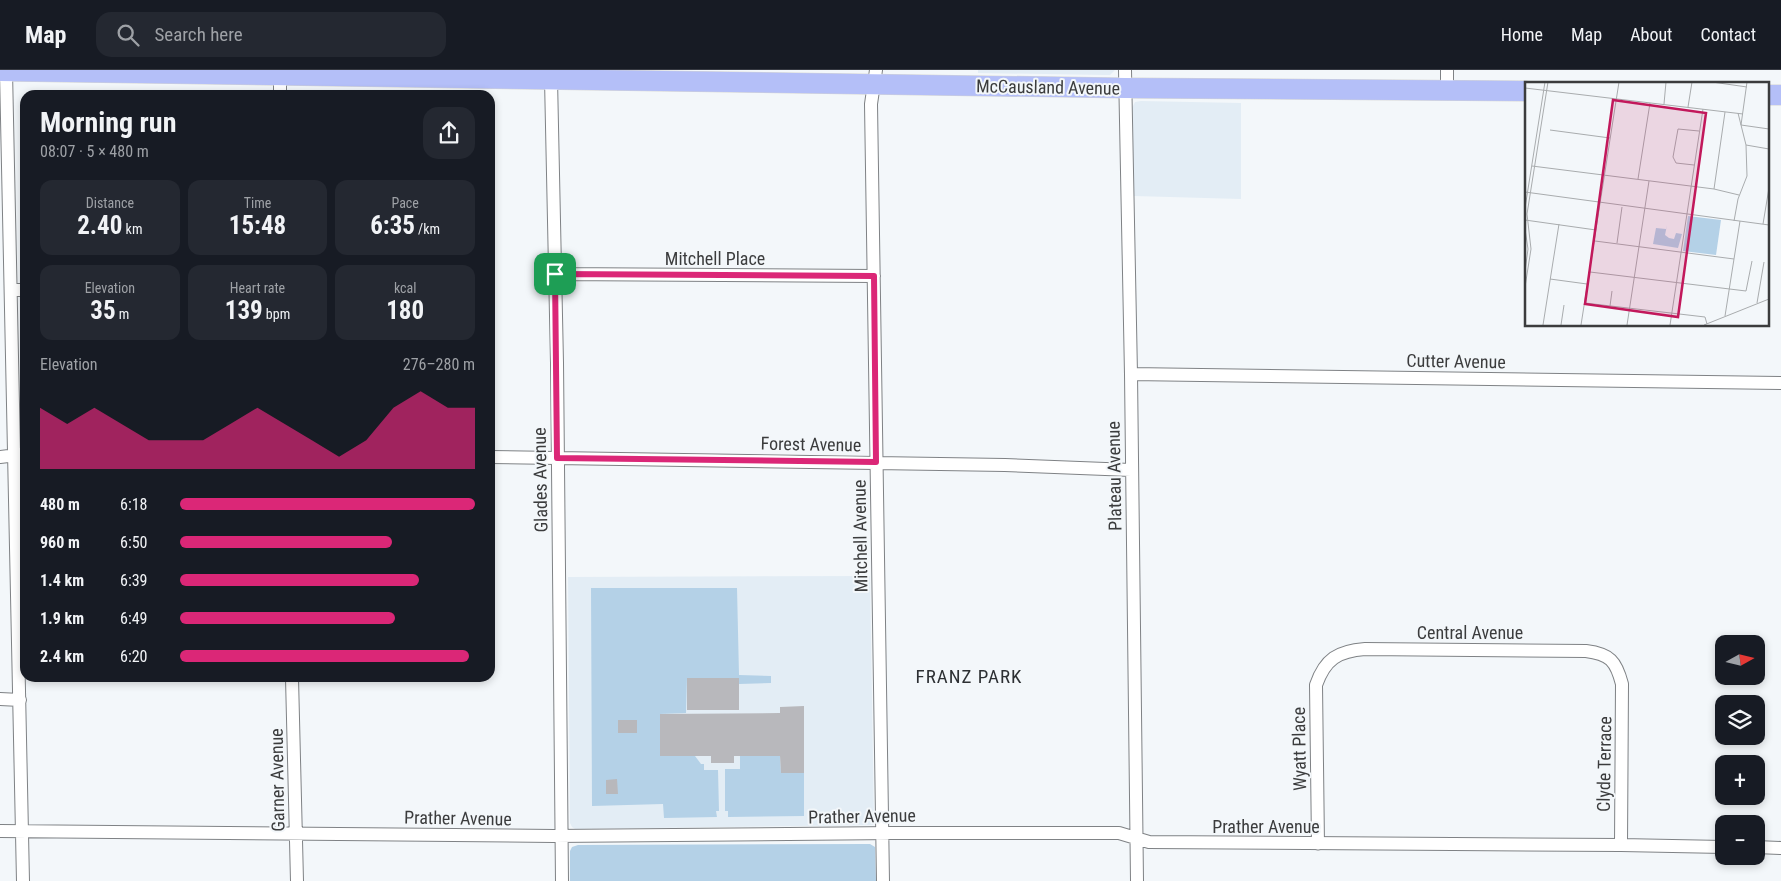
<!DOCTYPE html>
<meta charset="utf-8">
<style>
body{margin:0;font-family:"Roboto Condensed",sans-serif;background:#242831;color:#f1f3f6;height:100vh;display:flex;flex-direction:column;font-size:19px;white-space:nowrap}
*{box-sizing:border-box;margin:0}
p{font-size:16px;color:#9ea1a6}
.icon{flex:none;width:28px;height:28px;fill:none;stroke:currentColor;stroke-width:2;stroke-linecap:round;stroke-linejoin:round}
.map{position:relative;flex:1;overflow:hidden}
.side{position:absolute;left:20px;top:20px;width:475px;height:592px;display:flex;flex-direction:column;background:#171b24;border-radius:15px;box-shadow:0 2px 8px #0003}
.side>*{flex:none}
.needle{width:32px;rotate:82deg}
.tools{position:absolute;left:1715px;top:565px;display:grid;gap:10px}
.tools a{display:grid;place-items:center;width:50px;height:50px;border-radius:10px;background:#171b24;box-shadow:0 2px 8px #0003;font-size:25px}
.pin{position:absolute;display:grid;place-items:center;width:42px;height:42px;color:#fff;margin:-21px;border-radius:10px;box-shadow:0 2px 8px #0006}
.round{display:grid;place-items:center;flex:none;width:52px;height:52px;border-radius:15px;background:#242831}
.overview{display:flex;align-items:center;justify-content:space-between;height:85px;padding:0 20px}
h1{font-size:28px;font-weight:700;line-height:38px}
.figures{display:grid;grid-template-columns:repeat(3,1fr);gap:8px;height:85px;padding:5px 20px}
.figures div{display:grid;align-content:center;border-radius:12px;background:#242831;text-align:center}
.figures b{font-size:25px;font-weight:700}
.figures small{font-size:14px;font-weight:400}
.figures p{font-size:14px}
.chart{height:140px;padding:10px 20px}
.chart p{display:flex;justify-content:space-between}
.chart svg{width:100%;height:90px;margin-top:5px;fill:#db2777;opacity:.7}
ul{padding:0 20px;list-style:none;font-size:16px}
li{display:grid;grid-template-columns:80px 60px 1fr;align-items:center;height:38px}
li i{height:12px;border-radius:6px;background:#db2777}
header{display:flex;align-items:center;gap:30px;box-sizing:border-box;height:70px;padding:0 25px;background:#171b24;border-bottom:1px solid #363941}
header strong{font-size:24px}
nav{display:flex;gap:28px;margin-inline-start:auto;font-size:18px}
.search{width:350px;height:45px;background:#242831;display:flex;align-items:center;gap:12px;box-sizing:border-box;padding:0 18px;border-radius:15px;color:#9ea1a6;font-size:19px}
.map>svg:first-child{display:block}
.built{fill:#e3edf5}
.green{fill:#b4d1e7;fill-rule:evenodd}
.building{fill:#b8b8bc}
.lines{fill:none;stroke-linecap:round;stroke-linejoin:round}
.minor-casing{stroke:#7f8285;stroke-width:14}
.primary-casing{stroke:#d4d4d4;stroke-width:21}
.minor{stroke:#fff;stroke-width:12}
.primary{stroke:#b4bff8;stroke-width:20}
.route-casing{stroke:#fff;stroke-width:10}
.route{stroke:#db2777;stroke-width:6}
.labels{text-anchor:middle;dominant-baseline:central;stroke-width:4;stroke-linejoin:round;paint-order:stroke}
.street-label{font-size:18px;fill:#3b3c3d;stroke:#f3f7fa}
.neighbourhood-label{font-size:19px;letter-spacing:1px;fill:#2d3033;stroke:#f3f7fa}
.inset-road{fill:none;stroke:#a9acae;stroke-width:1}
.view{fill:#c2185b;fill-opacity:0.15;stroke:#c2185b;stroke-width:2.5}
.inset-edge{fill:none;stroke:#3b3c3d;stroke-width:2.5}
</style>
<header>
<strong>Map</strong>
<div class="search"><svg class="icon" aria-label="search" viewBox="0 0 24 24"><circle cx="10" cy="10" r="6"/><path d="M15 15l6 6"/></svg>Search here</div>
<nav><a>Home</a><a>Map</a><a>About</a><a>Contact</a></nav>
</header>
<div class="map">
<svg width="1781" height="811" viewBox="0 0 1781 811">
<rect width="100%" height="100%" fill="#f3f7fa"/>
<path class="built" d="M 978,0 L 1115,0 L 1110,5 L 1104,5 L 978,3 Z
M 1141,31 L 1241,33 L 1241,129 L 1134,126 L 1132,38 L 1135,32 Z
M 870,506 L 874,752 L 873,755 L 575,759 L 572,757 L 570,753 L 568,507 Z"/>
<path class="green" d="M 591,518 L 737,518 L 739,605 L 771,606 L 771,613 L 739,614 L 739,608 L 687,608 L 686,643 L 660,644 L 660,686 L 695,686 L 701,694 L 704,694 L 704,700 L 718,700 L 719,741 L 716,741 L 717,747 L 664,748 L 663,734 L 592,736 ZM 618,650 L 637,650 L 637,663 L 618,663 Z
M 740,686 L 780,686 L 781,703 L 804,703 L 804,746 L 728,747 L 728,741 L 725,741 L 725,699 L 740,699 Z
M 870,774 L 875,777 L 876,811 L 570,811 L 570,781 L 572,777 L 578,775 Z"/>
<path class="building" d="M 687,608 L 739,608 L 739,640 L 687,640 Z
M 804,636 L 804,703 L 781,703 L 780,686 L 734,686 L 734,693 L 711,693 L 711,686 L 660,686 L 660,644 L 780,643 L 780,637 Z
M 618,650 L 637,650 L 637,663 L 618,663 Z
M 617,709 L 618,724 L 606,724 L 606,710 Z"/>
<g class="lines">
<defs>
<path id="minor" d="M 876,0 L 871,34 L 883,811
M 1125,0 L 1131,304 L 1137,811
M 1447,0 L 1447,20
M 6,1 L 23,811
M 280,5 L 280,25
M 551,9 L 557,293 L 562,811
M 555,204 L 874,206
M 11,220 L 25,220
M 1131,304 L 1781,313
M 0,387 L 25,384
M 490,387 L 1005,395 L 1131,400
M 292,608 L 297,811
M 0,629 L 20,630
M 0,761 L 554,766 L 893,763 L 1119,763 L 1149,772 L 1621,775 L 1724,777
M 1318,774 L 1316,615 C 1325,589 1338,581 1365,579 L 1586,581 C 1610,584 1616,591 1622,614 L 1621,775
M 1756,777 L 1781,778"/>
<path id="primary" d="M 0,1 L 1125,18 L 1526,21
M 1767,25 L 1781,25"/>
</defs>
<use href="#minor" class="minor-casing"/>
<use href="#primary" class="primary-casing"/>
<use href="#minor" class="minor"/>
<use href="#primary" class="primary"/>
</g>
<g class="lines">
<defs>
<path id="route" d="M 555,204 L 874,206 L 876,392 L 557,388 Z"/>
</defs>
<use href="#route" class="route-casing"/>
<use href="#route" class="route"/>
</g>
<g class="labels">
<g class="street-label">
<text transform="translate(1048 17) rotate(1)">McCausland Avenue</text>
<text x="715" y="188">Mitchell Place</text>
<text transform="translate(1456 291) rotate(1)">Cutter Avenue</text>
<text transform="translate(811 374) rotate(1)">Forest Avenue</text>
<text transform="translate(1114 406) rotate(-91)">Plateau Avenue</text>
<text transform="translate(540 410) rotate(-91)">Glades Avenue</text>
<text transform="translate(860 466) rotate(-91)">Mitchell Avenue</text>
<text x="1470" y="562">Central Avenue</text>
<text transform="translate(1299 679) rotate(-91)">Wyatt Place</text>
<text transform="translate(1604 694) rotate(-89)">Clyde Terrace</text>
<text transform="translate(277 710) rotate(-91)">Garner Avenue</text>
<text transform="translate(862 746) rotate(-1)">Prather Avenue</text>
<text transform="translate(458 748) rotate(1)">Prather Avenue</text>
<text x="1266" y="756">Prather Avenue</text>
</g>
<g class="neighbourhood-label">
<text x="969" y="606">FRANZ PARK</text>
</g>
</g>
<g transform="translate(1525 12)">
<rect width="244" height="244" fill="#f3f7fa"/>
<path d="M 163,134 L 196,138 L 191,173 L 158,169 ZM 142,143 L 140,153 L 144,156 L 149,157 L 151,151 L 157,152 L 153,166 L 128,162 L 131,146 L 141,147 Z" fill="#b4d1e7"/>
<path class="inset-road" d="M 187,0 L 222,5M 222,0 L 216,43 L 244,47M 0,6 L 218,32M 139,22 L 141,0M 163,25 L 167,0M 213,31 L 221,63 L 244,67M 25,48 L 85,56M 169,83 L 151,81 L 148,75 L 153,47 L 174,49M 7,84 L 189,107 L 214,113M 113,97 L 125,21M 189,107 L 200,30M 0,110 L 244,143M 0,126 L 20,0M 0,138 L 71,148M 209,139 L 213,117 L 222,94 L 221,63M 238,142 L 244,106M 0,147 L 3,167 L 0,189M 70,159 L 209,177M 92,161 L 97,125M 65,190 L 221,209 L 227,179M 25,197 L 62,202M 0,205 L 6,167 L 2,132 L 23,0M 60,221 L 180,235 L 182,242M 232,221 L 239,180M 85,224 L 87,209M 200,234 L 215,139M 18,243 L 34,142M 36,243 L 39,223M 56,243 L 94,0M 102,243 L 124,99M 145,243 L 178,27M 179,243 L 244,217"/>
<path class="view" d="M 88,18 L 181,31 L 153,235 L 60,222 Z"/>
<rect width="244" height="244" class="inset-edge"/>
</g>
</svg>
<div class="tools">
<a><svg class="needle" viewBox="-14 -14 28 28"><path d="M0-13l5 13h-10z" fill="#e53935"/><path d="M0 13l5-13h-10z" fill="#9ea1a6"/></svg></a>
<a><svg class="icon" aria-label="layers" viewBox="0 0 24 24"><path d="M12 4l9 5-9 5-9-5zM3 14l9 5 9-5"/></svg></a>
<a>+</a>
<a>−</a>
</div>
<div class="pin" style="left:555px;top:204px;background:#1e9e55"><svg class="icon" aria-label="arrive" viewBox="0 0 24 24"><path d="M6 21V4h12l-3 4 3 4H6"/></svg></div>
<section class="side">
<div class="overview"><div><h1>Morning run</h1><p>08:07 · 5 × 480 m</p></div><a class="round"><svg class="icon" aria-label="share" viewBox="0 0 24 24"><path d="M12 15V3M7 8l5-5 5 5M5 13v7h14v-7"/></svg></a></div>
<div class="figures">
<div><p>Distance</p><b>2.40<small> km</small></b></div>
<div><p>Time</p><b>15:48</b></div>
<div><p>Pace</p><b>6:35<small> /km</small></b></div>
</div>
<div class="figures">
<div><p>Elevation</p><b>35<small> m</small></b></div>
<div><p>Heart rate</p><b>139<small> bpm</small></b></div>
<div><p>kcal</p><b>180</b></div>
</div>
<div class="chart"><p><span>Elevation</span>276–280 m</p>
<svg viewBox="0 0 160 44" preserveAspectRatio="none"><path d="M0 44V14L10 22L20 14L30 22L40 30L50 30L60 30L70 22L80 14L90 22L100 30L110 38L120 30L130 14L140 6L150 14L160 14V44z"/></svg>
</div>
<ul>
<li><b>480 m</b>6:18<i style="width:100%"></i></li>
<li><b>960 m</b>6:50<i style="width:72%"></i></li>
<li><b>1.4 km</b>6:39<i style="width:81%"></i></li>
<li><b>1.9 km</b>6:49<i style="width:73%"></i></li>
<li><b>2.4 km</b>6:20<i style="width:98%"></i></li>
</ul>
</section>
</div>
